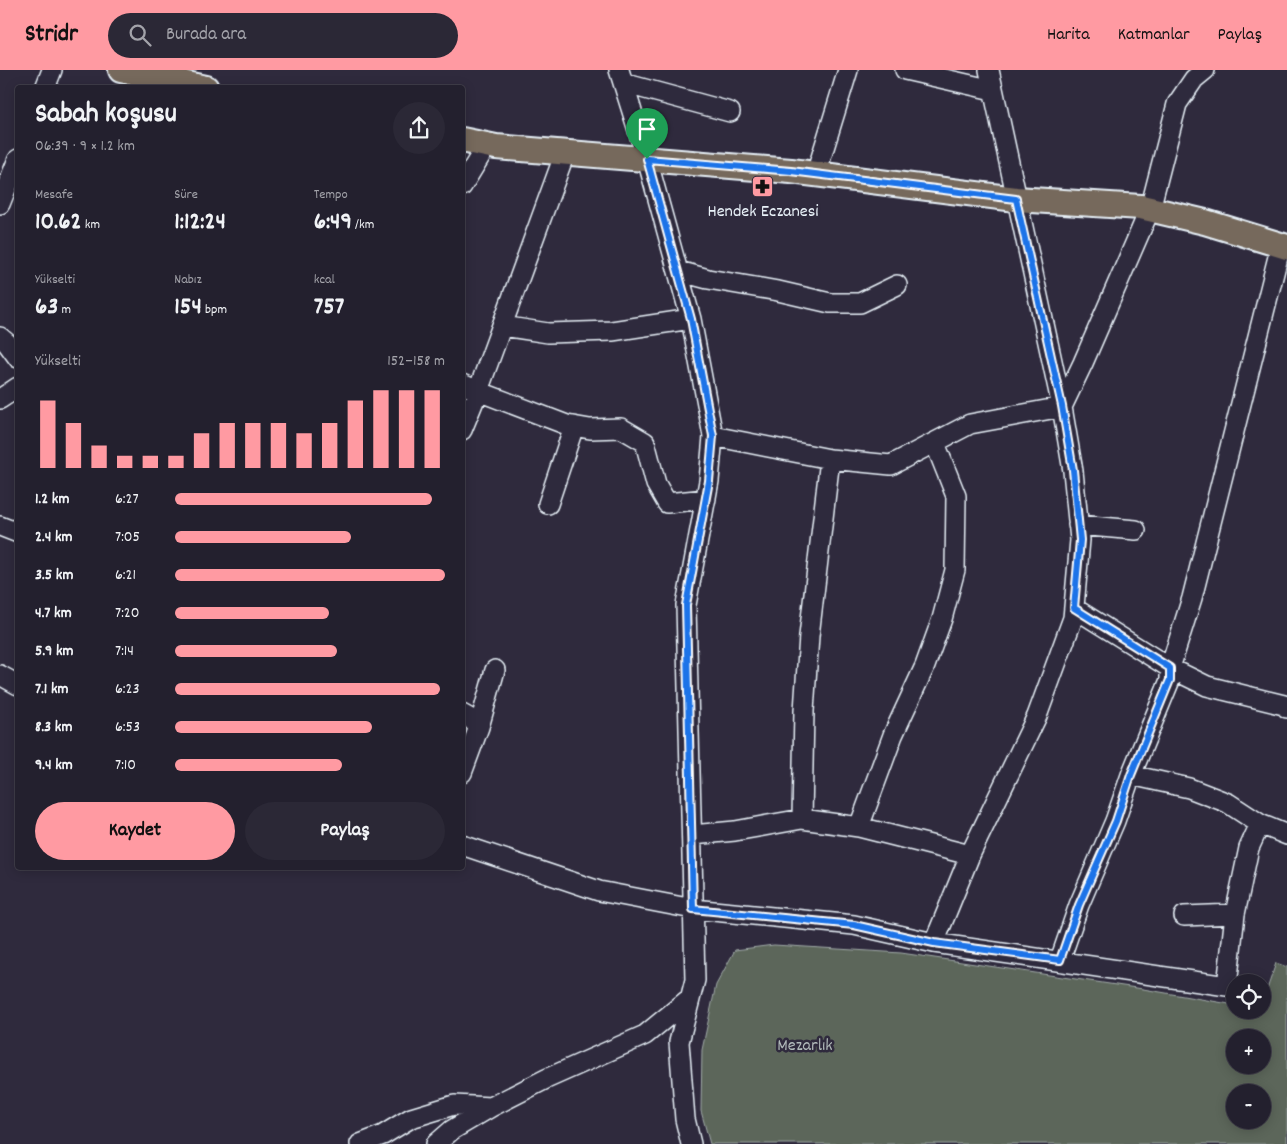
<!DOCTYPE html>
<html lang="tr">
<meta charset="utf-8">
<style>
body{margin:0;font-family:Dekko,sans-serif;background:#2b2836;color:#f1f3f6;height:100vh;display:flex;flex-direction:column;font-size:19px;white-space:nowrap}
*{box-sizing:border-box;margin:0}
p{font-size:16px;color:#a3a3aa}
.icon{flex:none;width:28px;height:28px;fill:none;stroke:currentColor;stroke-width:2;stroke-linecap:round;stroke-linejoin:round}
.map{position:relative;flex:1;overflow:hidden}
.drawer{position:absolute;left:15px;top:15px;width:450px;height:785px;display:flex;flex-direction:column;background:#23202e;border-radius:5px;box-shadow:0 2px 12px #0003,0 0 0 1px #403e4a}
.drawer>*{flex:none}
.fabs{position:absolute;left:1226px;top:904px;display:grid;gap:10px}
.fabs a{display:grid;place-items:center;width:45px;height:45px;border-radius:50%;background:#23202e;box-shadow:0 2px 12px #0003,0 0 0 1px #403e4a;font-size:25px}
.pin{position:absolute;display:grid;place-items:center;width:42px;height:42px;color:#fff;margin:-51px -21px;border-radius:50% 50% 50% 0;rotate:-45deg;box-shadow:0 0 5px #0007}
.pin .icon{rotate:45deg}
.round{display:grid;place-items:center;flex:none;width:52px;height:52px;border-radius:26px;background:#2b2836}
.head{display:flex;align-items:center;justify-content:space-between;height:85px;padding:0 20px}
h1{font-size:28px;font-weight:700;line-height:38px}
.figures{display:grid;grid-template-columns:repeat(3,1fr);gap:8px;height:85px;padding:5px 20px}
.figures div{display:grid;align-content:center}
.figures b{font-size:25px;font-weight:700}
.figures small{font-size:14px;font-weight:400}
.figures p{font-size:14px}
.chart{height:140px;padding:10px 20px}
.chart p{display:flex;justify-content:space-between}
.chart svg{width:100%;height:90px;margin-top:5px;stroke:#ff9aa2;stroke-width:6}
.action{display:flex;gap:10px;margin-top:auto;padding:10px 20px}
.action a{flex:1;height:58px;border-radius:30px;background:#ff9aa2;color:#111;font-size:20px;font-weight:700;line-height:58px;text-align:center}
.action a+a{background:#2b2836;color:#f1f3f6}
ul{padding:0 20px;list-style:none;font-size:16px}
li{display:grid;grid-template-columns:80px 60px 1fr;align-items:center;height:38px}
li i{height:12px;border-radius:6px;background:#ff9aa2}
header{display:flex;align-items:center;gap:30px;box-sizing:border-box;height:70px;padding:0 25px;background:#ff9aa2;color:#111}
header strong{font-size:24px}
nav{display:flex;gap:28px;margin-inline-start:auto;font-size:18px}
.search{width:350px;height:45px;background:#2b2836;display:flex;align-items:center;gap:12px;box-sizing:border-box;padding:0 18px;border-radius:28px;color:#a3a3aa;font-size:19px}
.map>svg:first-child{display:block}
.green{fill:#5c665a;stroke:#a2aca9;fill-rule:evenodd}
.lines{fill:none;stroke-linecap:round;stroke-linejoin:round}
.minor-casing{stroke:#e8f1f8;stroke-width:22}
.major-casing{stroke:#e8f1f8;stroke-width:28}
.minor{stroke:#2f2a3d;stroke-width:19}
.major{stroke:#76695c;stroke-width:24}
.route-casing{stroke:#fff;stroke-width:10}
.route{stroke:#1a73e8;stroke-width:6}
.labels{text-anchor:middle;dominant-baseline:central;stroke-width:5;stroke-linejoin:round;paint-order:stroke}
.poi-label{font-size:18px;fill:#e8f1f8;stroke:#2f2a3d}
.park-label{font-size:18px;fill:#b0b9b9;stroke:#2f2a3d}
</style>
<header>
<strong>Stridr</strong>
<div class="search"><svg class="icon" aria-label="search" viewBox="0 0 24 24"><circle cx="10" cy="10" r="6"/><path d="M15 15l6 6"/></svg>Burada ara</div>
<nav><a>Harita</a><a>Katmanlar</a><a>Paylaş</a></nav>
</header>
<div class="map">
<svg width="1287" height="1074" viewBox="0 0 1287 1074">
<rect width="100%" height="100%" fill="#2f2a3d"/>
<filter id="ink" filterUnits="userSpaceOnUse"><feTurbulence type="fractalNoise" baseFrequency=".02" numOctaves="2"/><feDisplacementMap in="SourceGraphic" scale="10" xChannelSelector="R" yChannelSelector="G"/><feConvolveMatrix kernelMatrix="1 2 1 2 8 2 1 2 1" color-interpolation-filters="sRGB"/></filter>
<g filter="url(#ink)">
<path class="green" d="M 774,875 L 901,883 L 1143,919 L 1235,935 L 1235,940 L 1262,940 L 1263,931 L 1276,893 L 1287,897 L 1287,1074 L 710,1074 L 701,1041 L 702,980 L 716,915 L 735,880 ZM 1235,968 L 1262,968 L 1262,995 L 1235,995 ZM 1235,1022 L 1262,1022 L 1262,1050 L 1235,1050 Z"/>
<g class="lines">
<defs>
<path id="minor" d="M 619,0 L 647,89 L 691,249 L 713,366 L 709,411 L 686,535 L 695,910 L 679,972 L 685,1049 L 691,1074
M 905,0 L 993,20
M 1205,0 L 1194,9 L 1177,34 L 1150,139 L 1083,293 L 1062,337 L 1073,401 L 1080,470 L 1073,548 L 1037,646 L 970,785 L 934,873 L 1227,916 L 1235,844 L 1249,778 L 1260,754 L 1287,765
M 623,13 L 730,42
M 45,18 L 52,0
M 816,104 L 848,0
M 462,116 L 487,75
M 0,134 L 18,89
M 678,201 L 708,209 L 778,221 L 830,233 L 860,233 L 897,215
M 502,256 L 548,263 L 612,261 L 691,249
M 0,267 L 7,273 L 18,288
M 462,314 L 478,321 L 565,83
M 0,329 L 18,317
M 462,360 L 478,321 L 567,355 L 590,359 L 621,358 L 645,372 L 656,414 L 667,433 L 706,429
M 713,366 L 830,389 L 891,395 L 970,354 L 1062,337 L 989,0
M 548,434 L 574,356
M 1078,455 L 1136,460
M 0,456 L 18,463
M 1074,538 L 1170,598 L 1207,616 L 1284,635 L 1287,638
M 0,605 L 18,615
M 462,644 L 471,649 L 479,657 L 462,703
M 479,657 L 495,600
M 1131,705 L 1189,718 L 1228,733 L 1260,754
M 802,749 L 804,641 L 809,566 L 830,389
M 859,757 L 893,665 L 925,596 L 942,549 L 955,500 L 956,426 L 935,373
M 692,765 L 735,761 L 802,749 L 859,757 L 970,785
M 462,775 L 599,821 L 693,839 L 854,855 L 934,873
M 1184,846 L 1235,844
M 1060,890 L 1079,835 L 1115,751 L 1131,705 L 1170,610 L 1170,598 L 1192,528 L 1281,175
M 360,1074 L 383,1065 L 411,1048 L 454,1035 L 491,1037
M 436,1074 L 452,1060 L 491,1037 L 546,1009 L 645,965 L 690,928"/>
<path id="major" d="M 121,0 L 206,18
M 462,70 L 496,77 L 791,101 L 1016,129 L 1141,137 L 1205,152 L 1287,177"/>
</defs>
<use href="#minor" class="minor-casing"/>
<use href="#major" class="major-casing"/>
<use href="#minor" class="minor"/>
<use href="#major" class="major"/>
</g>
</g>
<g class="lines" filter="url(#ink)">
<defs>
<path id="route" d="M 647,89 L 791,101 L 1016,129 L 1062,336 L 1073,400 L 1080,470 L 1074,538 L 1170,598 L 1170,610 L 1131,705 L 1116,751 L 1079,835 L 1060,890 L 934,873 L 854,855 L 693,839 L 686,535 L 709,411 L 713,366 L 691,249 Z"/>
</defs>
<use href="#route" class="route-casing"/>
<use href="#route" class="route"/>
</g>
<defs>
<symbol id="pharmacy-square" viewBox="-11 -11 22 22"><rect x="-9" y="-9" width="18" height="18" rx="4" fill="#ff9aa2" stroke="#2f2a3d"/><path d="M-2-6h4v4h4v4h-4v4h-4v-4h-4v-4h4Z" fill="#111"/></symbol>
</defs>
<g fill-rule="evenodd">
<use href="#pharmacy-square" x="750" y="104" width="25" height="25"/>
</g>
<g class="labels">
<g class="poi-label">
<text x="763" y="142">Hendek Eczanesi</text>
</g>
<g class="park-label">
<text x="805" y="976">Mezarlık</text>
</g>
</g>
</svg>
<div class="fabs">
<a><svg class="icon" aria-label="locate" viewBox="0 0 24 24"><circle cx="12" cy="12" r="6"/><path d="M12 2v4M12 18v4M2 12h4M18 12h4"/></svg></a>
<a>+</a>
<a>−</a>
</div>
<div class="pin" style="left:647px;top:89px;background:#1e9e55"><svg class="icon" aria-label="arrive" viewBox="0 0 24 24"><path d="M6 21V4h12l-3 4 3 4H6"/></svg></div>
<section class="drawer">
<div class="head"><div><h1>Sabah koşusu</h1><p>06:39 · 9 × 1.2 km</p></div><a class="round"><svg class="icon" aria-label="share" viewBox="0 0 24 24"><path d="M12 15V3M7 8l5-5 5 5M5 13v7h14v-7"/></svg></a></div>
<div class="figures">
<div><p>Mesafe</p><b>10.62<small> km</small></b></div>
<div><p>Süre</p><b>1:12:24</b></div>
<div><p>Tempo</p><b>6:49<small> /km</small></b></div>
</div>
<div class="figures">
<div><p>Yükselti</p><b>63<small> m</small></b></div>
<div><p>Nabız</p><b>154<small> bpm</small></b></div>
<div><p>kcal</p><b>757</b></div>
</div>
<div class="chart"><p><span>Yükselti</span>152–158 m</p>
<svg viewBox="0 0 160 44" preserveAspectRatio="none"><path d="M5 44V11M15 44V22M25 44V33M35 44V38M45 44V38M55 44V38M65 44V27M75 44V22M85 44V22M95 44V22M105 44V27M115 44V22M125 44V11M135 44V6M145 44V6M155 44V6"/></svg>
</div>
<ul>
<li><b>1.2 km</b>6:27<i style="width:95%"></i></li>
<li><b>2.4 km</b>7:05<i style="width:65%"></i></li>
<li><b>3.5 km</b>6:21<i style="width:100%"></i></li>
<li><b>4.7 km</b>7:20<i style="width:57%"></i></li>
<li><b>5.9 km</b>7:14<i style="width:60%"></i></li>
<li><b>7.1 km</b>6:23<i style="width:98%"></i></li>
<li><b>8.3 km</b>6:53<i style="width:73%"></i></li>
<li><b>9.4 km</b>7:10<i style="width:62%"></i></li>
</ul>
<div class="action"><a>Kaydet</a><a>Paylaş</a></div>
</section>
</div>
